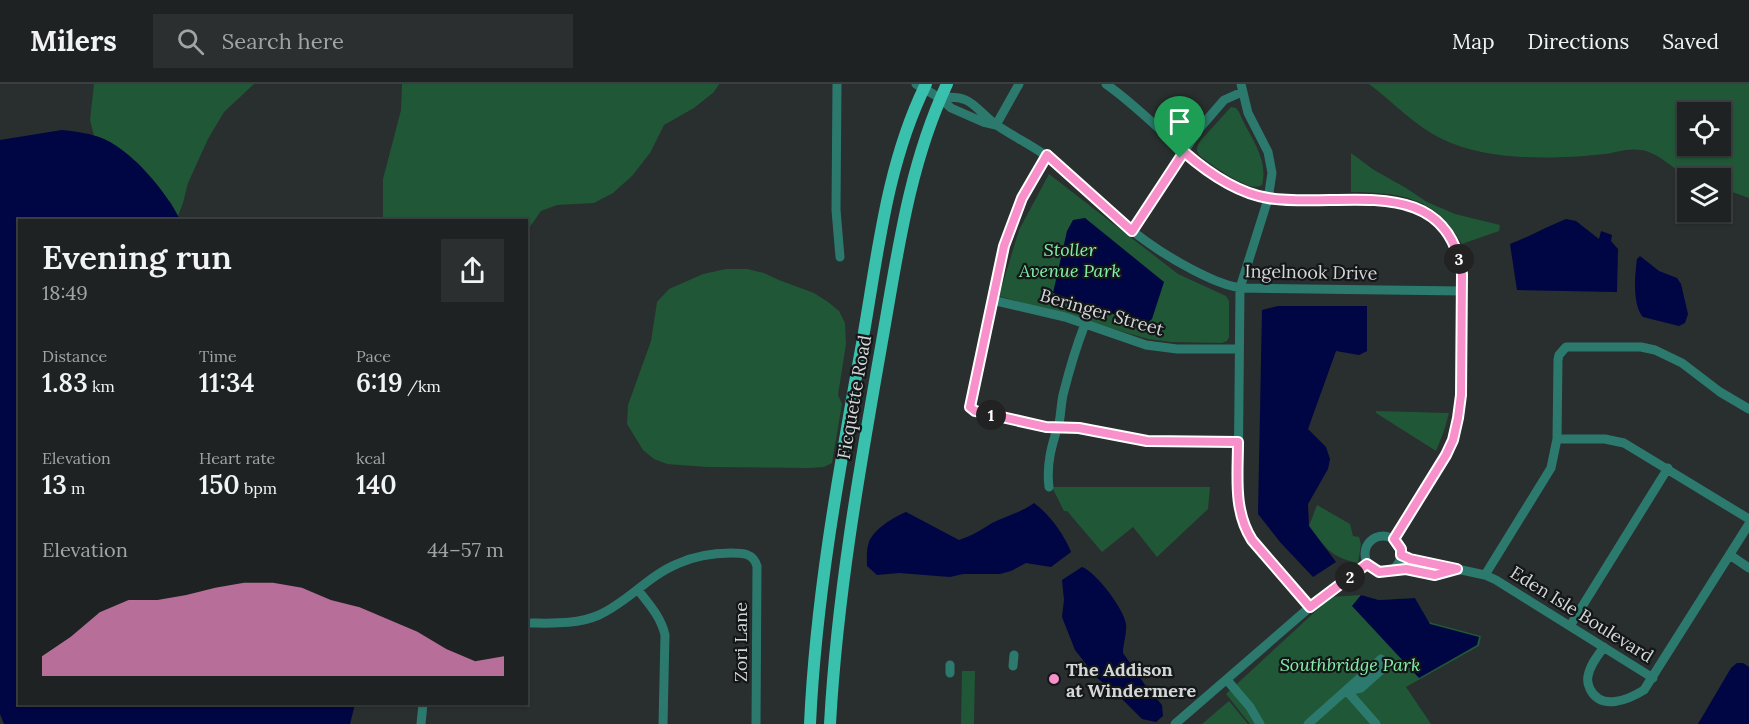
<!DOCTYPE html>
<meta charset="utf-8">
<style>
body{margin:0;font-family:Lora,serif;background:#2c2f30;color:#f1f3f6;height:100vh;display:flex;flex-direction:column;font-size:22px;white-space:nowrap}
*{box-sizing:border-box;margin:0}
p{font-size:20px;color:#a1a4a6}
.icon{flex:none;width:33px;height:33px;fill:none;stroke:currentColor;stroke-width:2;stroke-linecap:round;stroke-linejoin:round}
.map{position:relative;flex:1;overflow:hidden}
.panel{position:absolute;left:18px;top:135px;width:510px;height:486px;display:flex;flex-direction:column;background:#1f2223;border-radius:0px;box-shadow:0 2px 4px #0004,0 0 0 2px #3c3f41}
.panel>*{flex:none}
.controls{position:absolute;left:1677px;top:18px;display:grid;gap:12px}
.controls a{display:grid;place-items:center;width:54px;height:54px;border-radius:0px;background:#1f2223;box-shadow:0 2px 4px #0004,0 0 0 2px #3c3f41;font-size:30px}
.pin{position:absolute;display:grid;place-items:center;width:51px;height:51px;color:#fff;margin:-62px -26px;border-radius:50% 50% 50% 0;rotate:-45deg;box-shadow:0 0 6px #0007}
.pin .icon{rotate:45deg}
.km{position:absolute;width:30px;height:30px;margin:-15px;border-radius:50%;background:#222;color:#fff;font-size:16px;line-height:30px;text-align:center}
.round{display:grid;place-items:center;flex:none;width:63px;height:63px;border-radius:0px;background:#2c2f30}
.overview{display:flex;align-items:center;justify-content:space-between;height:102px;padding:0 24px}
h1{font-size:33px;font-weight:600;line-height:45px}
.stats{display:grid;grid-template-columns:repeat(3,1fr);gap:9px;height:102px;padding:6px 24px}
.stats div{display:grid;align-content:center}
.stats b{font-size:26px;font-weight:600}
.stats small{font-size:16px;font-weight:400}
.stats p{font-size:16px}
.chart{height:168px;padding:12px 24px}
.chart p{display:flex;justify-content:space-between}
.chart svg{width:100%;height:108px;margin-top:6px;fill:#f890cc;opacity:.7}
header{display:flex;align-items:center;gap:36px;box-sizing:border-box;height:84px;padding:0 30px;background:#1f2223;border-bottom:2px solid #3c3f41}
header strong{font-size:28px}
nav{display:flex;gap:33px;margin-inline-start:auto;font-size:21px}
.search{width:420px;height:54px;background:#2c2f30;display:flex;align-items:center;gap:15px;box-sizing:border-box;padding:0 21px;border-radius:0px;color:#a1a4a6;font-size:22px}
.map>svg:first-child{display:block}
.green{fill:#205736;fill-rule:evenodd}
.water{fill:#000543}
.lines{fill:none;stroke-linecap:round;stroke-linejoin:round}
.minor{stroke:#2c7a6e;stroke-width:9}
.major{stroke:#39c1ad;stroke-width:12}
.route-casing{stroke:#fff;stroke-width:12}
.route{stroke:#f890cc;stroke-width:8}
.poi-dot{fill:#f890cc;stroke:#141617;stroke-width:2}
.labels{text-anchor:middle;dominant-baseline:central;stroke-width:4.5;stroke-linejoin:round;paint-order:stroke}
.park-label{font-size:18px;font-style:italic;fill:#82f0a8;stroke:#141617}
.street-label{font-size:18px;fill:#d3d7d7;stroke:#141617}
.poi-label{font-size:18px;font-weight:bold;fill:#d3d7d7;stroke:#141617;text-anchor:start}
</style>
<header>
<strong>Milers</strong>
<div class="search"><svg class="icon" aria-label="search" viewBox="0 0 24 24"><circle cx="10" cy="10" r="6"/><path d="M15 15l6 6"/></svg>Search here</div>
<nav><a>Map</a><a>Directions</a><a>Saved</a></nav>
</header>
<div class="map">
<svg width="1749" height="640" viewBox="0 0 1749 640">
<rect width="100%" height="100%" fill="#292e2f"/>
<path class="green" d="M 94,0 L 254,0 L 224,28 L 208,55 L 188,99 L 183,119 L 178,132 L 171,119 L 138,79 L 99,53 L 94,52 L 90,36 Z
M 402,0 L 719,0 L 714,8 L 694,24 L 664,41 L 650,69 L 632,92 L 613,109 L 594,119 L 557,121 L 541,127 L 527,147 L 526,136 L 383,136 L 383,95 L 401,26 Z
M 1369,0 L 1749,0 L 1749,114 L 1721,104 L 1720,94 C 1712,94 1701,96 1693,94 C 1674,88 1661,69 1641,66 C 1628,64 1617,68 1605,70 C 1591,71 1577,73 1563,73 C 1527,75 1475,72 1442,55 C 1415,42 1393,18 1369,0 ZM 1688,28 L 1720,28 L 1720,62 L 1688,62 Z
M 1231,23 L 1236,24 L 1239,28 C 1249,52 1269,74 1262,101 C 1250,110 1211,80 1200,72 C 1195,66 1197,62 1201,56 Z
M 1351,69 L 1374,86 L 1406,104 L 1427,118 L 1455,130 L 1500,141 L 1499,147 L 1462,160 C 1435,112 1401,109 1351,108 Z
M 1049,90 L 1178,190 L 1226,212 L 1229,217 L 1229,253 L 1227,257 L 1222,259 L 1171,258 L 1148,255 L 999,212 L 1019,146 Z
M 726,185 L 747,185 L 764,189 L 779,196 L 814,209 L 828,218 L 839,227 L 845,239 L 846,260 L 838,311 L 842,320 L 832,379 L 824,383 L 808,384 L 707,383 L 667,380 L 654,375 L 643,366 L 627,340 L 628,321 L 651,257 L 657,218 L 669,205 L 703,190 Z
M 1376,327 L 1448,329 L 1449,329 L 1444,347 L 1436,367 L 1376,329 Z
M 1052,403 L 1210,403 L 1208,425 L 1157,473 L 1133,443 L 1102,468 L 1067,427 L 1064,427 Z
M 1317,421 L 1350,440 L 1353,452 L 1359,453 L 1361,460 L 1358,479 C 1332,474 1324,463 1309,442 Z
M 1361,511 L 1379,516 L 1415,514 L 1429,538 L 1481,552 L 1479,562 L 1406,603 L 1431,640 L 1250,640 L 1226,610 L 1331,513 Z
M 962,587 L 975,587 L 974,640 L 961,640 Z
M 1229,617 L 1248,640 L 1202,640 Z"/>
<path class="water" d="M 62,46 C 74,47 87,49 99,53 C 129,63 167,108 180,136 L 20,136 L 20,620 L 355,620 L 350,640 L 4,640 L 0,630 L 0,56 Z
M 1085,134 L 1164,198 L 1152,235 L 1145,241 L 1053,209 L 1067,147 L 1073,136 Z
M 1566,135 L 1576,137 L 1599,155 L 1601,147 L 1612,151 L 1611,157 L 1618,165 L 1617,208 L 1517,206 L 1510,160 C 1529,153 1546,143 1566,135 Z
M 1640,172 L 1659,187 L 1677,194 L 1681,200 L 1688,230 L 1685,239 L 1679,242 L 1643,233 C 1632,221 1635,190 1637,175 Z
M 1278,222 L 1367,222 L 1367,267 L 1359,271 L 1336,267 L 1308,345 L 1326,363 L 1330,375 L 1328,385 L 1308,420 L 1309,442 L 1336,478 L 1313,493 L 1280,458 L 1258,430 L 1262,226 Z
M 1034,419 C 1049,430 1064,450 1071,468 L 1051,483 L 1026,479 L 1011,487 L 1000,490 L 963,490 L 950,493 L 899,489 L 877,491 L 867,482 C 867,475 866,466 869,458 C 874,445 894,433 906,428 L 959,456 C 972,452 982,445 994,438 C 1007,432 1022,428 1034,419 Z
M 1082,483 C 1096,488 1124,525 1126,540 C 1127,549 1123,560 1123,569 L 1145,601 L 1162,621 L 1163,632 L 1156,638 L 1142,635 L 1113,606 L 1097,594 L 1075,566 L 1062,533 L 1064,516 L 1062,496 Z
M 1361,511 L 1379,516 L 1415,514 L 1430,540 L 1479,553 L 1477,561 L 1419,594 L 1352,522 Z
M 1737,579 L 1743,579 L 1749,583 L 1749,640 L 1698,640 L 1731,584 Z"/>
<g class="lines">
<path class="minor" d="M 837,0 L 836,126 L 840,173
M 916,0 L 940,14 L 951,24 L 983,38 L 996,41
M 1106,0 C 1157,36 1191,85 1251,110 C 1266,117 1284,116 1301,116 C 1367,116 1450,102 1462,190 L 1461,311 L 1458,334 L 1453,356 L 1446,371 L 1394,455
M 1241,0 L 1248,29 L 1268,68 L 1272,89 L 1268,115 L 1240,204 L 1238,415 C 1240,430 1244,443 1252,456 L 1310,523
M 940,14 C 974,9 975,27 998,42 C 1019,56 1041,66 1060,82 C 1080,98 1098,117 1118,135 C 1141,155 1166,172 1193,186 C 1209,194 1223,201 1240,204 L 1462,207
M 996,41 L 1019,0
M 1047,71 L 1022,114 L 1004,162 L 970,323 L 975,327 L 1046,343 L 1079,344 L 1147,357 L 1238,358
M 1132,147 L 1199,45 L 1224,16 L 1242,8
M 992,216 L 1065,233 L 1146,261 L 1177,265 L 1239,265
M 1557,355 L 1605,355 L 1624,359 L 1749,435
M 1049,403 C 1046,380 1052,360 1059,339 C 1061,330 1061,320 1063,311 C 1069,287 1076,263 1085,240
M1365 470a18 18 0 1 1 36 0a18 18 0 1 1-36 0Z
M 1401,471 L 1410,475 L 1485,491 L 1496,496 L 1653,594
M 1730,471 L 1749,484
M 1393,485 L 1406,485 L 1435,491 L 1455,486
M 1485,491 L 1551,384 L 1557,355 L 1558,276 L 1559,271 L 1566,263 L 1641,263 L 1655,266 L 1682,279 L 1720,308 L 1749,325
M 638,506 C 649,520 661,533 665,551 L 663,640
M 526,539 C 551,539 576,541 599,531 C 628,518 648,492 677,480 C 694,472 712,469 731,469 C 743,469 753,469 757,482 L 756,640
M 1570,542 L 1668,384
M 1604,563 C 1598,571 1590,581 1588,592 C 1587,597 1588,601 1590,605 C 1601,627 1628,616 1644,606 L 1749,440
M 1013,582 L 1014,571
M 950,589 L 950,581
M 1227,596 L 1250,623 L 1260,640
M 1347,607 L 1361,604 L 1387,581
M 1347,607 L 1376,640
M 421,640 L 423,620
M 1175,640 L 1310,523 L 1367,480
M 1308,640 L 1381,575"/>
<path class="major" d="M 810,640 C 816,510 840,382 863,254 C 878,168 887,79 926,0
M 830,640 C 837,513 859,388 881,263 C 897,174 908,83 947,0"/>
</g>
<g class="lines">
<defs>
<path id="route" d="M 1184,68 C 1207,88 1237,109 1268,114 C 1339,126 1447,85 1462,190 L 1461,311 L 1458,334 L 1453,356 L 1446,371 L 1394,455 L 1401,465 L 1401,471 L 1410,475 L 1457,485 L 1435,491 L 1406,485 L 1379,488 L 1367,480 L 1310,523 L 1252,456 C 1233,426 1238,392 1238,358 L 1147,357 L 1079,344 L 1046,343 L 975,327 L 970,323 L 1004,162 L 1022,114 L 1047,71 L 1132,147 Z"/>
</defs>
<use href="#route" class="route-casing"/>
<use href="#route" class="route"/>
</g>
<circle class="poi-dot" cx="1054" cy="595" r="6"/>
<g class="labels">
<g class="park-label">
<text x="1070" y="165">Stoller<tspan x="1070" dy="21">Avenue Park</tspan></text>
<text x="1350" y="580">Southbridge Park</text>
</g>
<g class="street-label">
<text transform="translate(1311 188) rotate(1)">Ingelnook Drive</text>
<text transform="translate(1102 228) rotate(16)">Beringer Street</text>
<text transform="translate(854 313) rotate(-80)">Ficquette Road</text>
<text transform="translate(1582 530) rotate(32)">Eden Isle Boulevard</text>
<text transform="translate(740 558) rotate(-90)">Zori Lane</text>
</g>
<g class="poi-label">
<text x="1066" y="585">The Addison<tspan x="1066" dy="21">at Windermere</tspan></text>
</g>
</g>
</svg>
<div class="controls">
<a><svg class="icon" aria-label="locate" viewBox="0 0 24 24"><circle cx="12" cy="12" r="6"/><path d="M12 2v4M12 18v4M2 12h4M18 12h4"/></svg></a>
<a><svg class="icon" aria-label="layers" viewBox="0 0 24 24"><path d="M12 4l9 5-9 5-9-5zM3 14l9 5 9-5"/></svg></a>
</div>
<div class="pin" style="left:1180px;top:74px;background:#1e9e55"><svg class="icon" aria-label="arrive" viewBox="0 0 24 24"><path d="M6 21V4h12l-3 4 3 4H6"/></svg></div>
<b class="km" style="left:991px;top:331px">1</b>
<b class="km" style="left:1350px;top:493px">2</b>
<b class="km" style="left:1459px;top:175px">3</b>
<section class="panel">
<div class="overview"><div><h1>Evening run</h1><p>18:49</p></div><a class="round"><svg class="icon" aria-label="share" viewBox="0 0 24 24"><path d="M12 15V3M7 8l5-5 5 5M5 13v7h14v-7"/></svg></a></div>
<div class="stats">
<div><p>Distance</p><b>1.83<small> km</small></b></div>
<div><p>Time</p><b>11:34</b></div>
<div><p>Pace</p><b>6:19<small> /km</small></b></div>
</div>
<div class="stats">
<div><p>Elevation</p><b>13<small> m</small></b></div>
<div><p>Heart rate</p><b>150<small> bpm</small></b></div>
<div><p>kcal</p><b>140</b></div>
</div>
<div class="chart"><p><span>Elevation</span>44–57 m</p>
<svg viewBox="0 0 160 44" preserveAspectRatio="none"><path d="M0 44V36L10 28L20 18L30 13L40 13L50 11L60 8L70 6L80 6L90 8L100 13L110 16L120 21L130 26L140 33L150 38L160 36V44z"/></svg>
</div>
</section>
</div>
